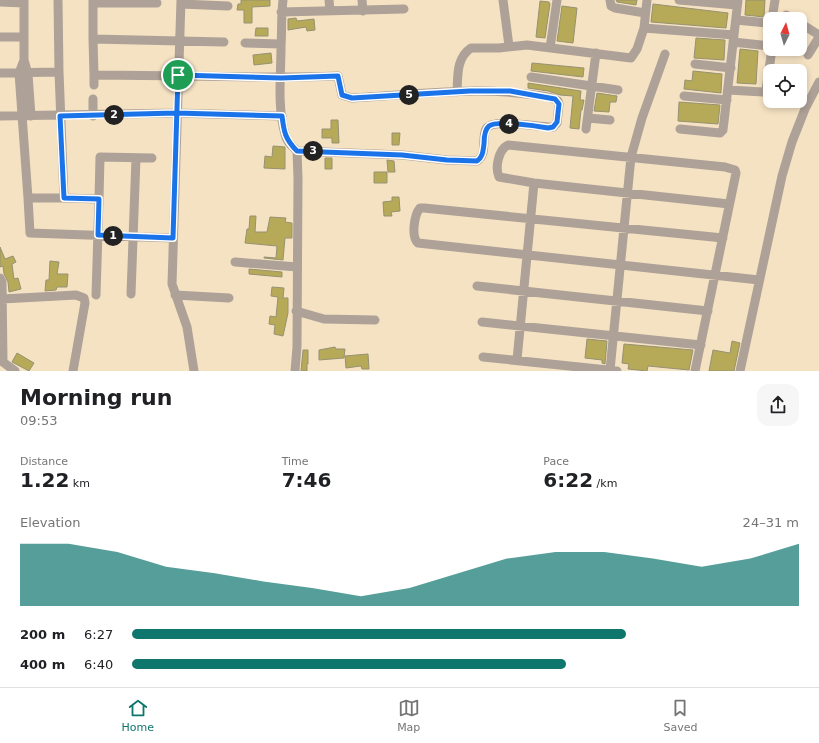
<!DOCTYPE html>
<meta charset="utf-8">
<style>
body{margin:0;font-family:"DejaVu Sans",sans-serif;background:#f6f6f6;color:#202124;height:100vh;display:flex;flex-direction:column;font-size:15px;white-space:nowrap}
*{box-sizing:border-box;margin:0}
p{font-size:13px;color:#757577}
.icon{flex:none;width:22px;height:22px;fill:none;stroke:currentColor;stroke-width:2;stroke-linecap:round;stroke-linejoin:round}
.map{position:relative;height:371px;overflow:hidden}
.sheet{display:flex;flex-direction:column;background:#fff;flex:1}
.sheet>*{flex:none}
.needle{width:26px;rotate:5deg}
.tools{position:absolute;left:763px;top:12px;display:grid;gap:8px}
.tools a{display:grid;place-items:center;width:44px;height:44px;border-radius:8px;background:#fff;box-shadow:0 2px 6px #0003;font-size:20px}
.pin{position:absolute;display:grid;place-items:center;width:34px;height:34px;color:#fff;margin:-17px;border:2px solid #fff;border-radius:50%;box-shadow:0 1px 4px #0007}
.km{position:absolute;width:20px;height:20px;margin:-10px;border-radius:50%;background:#222;color:#fff;font-size:11px;line-height:20px;text-align:center}
.round{display:grid;place-items:center;flex:none;width:42px;height:42px;border-radius:12px;background:#f6f6f6}
.overview{display:flex;align-items:center;justify-content:space-between;height:68px;padding:0 20px}
h1{font-size:22px;font-weight:800;line-height:30px}
.figures{display:grid;grid-template-columns:repeat(3,1fr);gap:6px;height:68px;padding:4px 20px}
.figures div{display:grid;align-content:center}
.figures b{font-size:20px;font-weight:800}
.figures small{font-size:11px;font-weight:400}
.figures p{font-size:11px}
.chart{height:112px;padding:8px 20px}
.chart p{display:flex;justify-content:space-between}
.chart svg{width:100%;height:72px;margin-top:4px;fill:#0f766e;opacity:.7}
ul{padding:0 20px;list-style:none;font-size:13px}
li{display:grid;grid-template-columns:64px 48px 1fr;align-items:center;height:30px}
li i{height:10px;border-radius:5px;background:#0f766e}
.tabs{display:flex;justify-content:space-around;align-items:center;height:56px;border-top:1px solid #e0e0e0;background:#fff;font-size:11px;color:#757577}
.tabs a{display:grid;justify-items:center;gap:2px}
.tabs .on{color:#0f766e}
.map>svg:first-child{display:block}
.building{fill:#b6a957;stroke:#969272}
.lines{fill:none;stroke-linecap:round;stroke-linejoin:round}
.minor{stroke:#aea197;stroke-width:9}
.route-casing{stroke:#fff;stroke-width:8}
.route{stroke:#1a73e8;stroke-width:5}
</style>
<div class="map">
<svg width="819" height="371" viewBox="0 0 819 371">
<rect width="100%" height="100%" fill="#f5e2c3"/>
<path class="building" d="M 241,0 L 270,0 L 270,6 L 252,7 L 252,23 L 244,23 L 244,10 L 237,10 L 238,4 L 241,4 Z
M 616,0 L 637,0 L 636,5 L 617,2 Z
M 746,0 L 765,0 L 764,17 L 745,15 Z
M 540,1 L 549,2 L 550,4 L 545,38 L 536,37 Z
M 653,4 L 728,13 L 726,28 L 651,22 Z
M 562,6 L 577,8 L 573,43 L 557,41 Z
M 296,18 L 297,21 L 314,19 L 315,30 L 307,31 L 306,27 L 288,30 L 288,19 Z
M 256,28 L 268,28 L 268,36 L 255,36 Z
M 696,38 L 725,40 L 724,60 L 694,58 Z
M 740,49 L 758,51 L 756,84 L 737,83 Z
M 271,53 L 272,63 L 254,65 L 253,55 Z
M 532,63 L 584,68 L 583,77 L 531,71 Z
M 693,71 L 722,74 L 721,93 L 684,89 L 685,80 L 692,81 Z
M 528,83 L 581,91 L 580,100 L 584,100 L 582,110 L 581,110 L 579,129 L 570,128 L 573,96 L 560,95 L 548,91 L 528,88 Z
M 597,93 L 617,96 L 616,102 L 610,102 L 609,112 L 594,111 Z
M 679,102 L 720,105 L 718,124 L 678,121 Z
M 331,120 L 338,120 L 339,143 L 332,143 L 332,138 L 322,138 L 322,129 L 331,129 Z
M 392,133 L 400,133 L 399,145 L 392,145 Z
M 273,146 L 285,147 L 285,169 L 264,168 L 265,156 L 272,157 Z
M 325,158 L 332,158 L 332,169 L 325,169 Z
M 387,160 L 394,161 L 395,172 L 388,172 Z
M 374,172 L 387,172 L 387,183 L 374,183 Z
M 392,197 L 399,197 L 400,211 L 391,212 L 392,216 L 384,216 L 383,202 L 392,201 Z
M 250,216 L 256,216 L 255,232 L 267,232 L 270,217 L 286,218 L 285,222 L 292,223 L 292,238 L 285,238 L 283,260 L 264,258 L 264,257 L 276,258 L 277,246 L 245,243 L 247,229 L 249,229 Z
M 0,247 L 5,259 L 13,256 L 16,262 L 12,264 L 14,279 L 18,278 L 21,289 L 9,292 L 8,282 L 4,274 L 3,266 L 0,267 Z
M 50,261 L 59,262 L 57,274 L 68,274 L 67,287 L 57,287 L 56,290 L 45,291 L 46,280 L 49,280 Z
M 249,269 L 282,272 L 282,277 L 249,274 Z
M 272,287 L 284,288 L 283,298 L 288,298 L 288,313 L 283,336 L 274,334 L 275,325 L 269,324 L 270,316 L 276,317 L 278,297 L 271,296 Z
M 587,339 L 607,341 L 605,364 L 602,363 L 602,360 L 585,358 Z
M 732,341 L 740,343 L 734,371 L 709,371 L 713,350 L 730,353 Z
M 624,344 L 693,350 L 689,370 L 648,366 L 647,371 L 628,369 L 629,364 L 622,363 Z
M 335,347 L 336,349 L 345,349 L 344,358 L 319,360 L 319,350 Z
M 303,350 L 308,350 L 308,364 L 307,364 L 307,371 L 301,371 Z
M 17,353 L 34,363 L 29,371 L 12,362 Z
M 368,354 L 369,369 L 362,369 L 361,366 L 346,368 L 345,356 Z"/>
<g class="lines">
<path class="minor" d="M 24,0 L 24,60 L 28,74 L 31,116
M 58,0 L 59,72
M 93,0 L 93,39
M 181,0 L 172,284 L 187,327 L 194,371
M 283,0 C 281,16 282,31 281,47 C 281,75 277,106 285,134 C 286,141 292,146 297,151 L 298,178 L 297,347 L 295,371
M 329,0 L 330,11
M 362,0 L 363,11
M 503,0 L 509,46
M 610,0 L 611,6 L 615,8 L 645,13
M 679,0 L 737,5
M 0,2 L 24,3
M 93,3 L 157,3
M 181,4 L 228,6
M 281,12 L 404,9
M 786,15 L 793,19
M 772,19 L 775,0
M 736,20 L 768,23 L 770,21
M 800,23 L 819,35
M 644,28 L 647,0
M 0,37 L 24,37
M 733,42 L 770,46
M 245,43 L 281,44
M 550,48 L 557,0
M 808,55 L 819,37
M 24,60 L 19,73 L 28,198
M 695,64 L 731,68
M 0,73 L 59,72 L 64,198 L 28,198 L 30,233 L 173,238
M 94,75 L 93,39 L 224,42
M 531,77 L 618,90
M 94,85 L 94,75 C 175,75 257,79 338,76 L 342,95 L 352,98 C 412,95 474,86 535,95 C 543,96 551,96 558,101 L 559,104 L 557,123 L 553,127 C 540,128 493,117 486,129 C 481,139 488,154 477,161 L 447,160 L 402,155 L 297,151
M 728,90 L 763,92 L 766,90 L 772,49
M 457,92 C 458,76 456,58 471,48 L 499,48 L 527,45 L 631,58 L 637,49 L 644,28 L 734,35
M 684,96 L 727,100
M 0,116 L 176,113 L 282,116
M 93,116 L 93,99
M 588,118 L 610,120
M 586,129 L 596,53
M 680,129 L 720,133 L 723,130 L 738,0
M 64,198 L 99,199 L 96,295
M 99,199 L 100,157 L 152,158
M 723,238 L 424,208 L 420,208 C 414,215 411,237 418,243 L 759,280
M 235,262 L 297,267
M 0,278 L 2,282 L 3,362
M 477,286 L 708,311
M 131,294 L 136,158
M 175,295 L 229,298
M 2,299 L 76,295 L 84,298 L 85,303 L 73,371
M 296,311 L 324,319 L 375,320
M 482,322 L 701,345
M 483,357 L 617,371
M 0,360 L 15,371
M 517,360 L 534,183
M 610,370 L 631,157 L 642,118 L 665,54
M 695,371 L 736,173 L 735,170 L 725,167 L 508,145 C 498,150 495,168 499,177 L 534,183 L 729,204
M 740,371 L 782,176 L 792,142 L 805,109 L 819,82"/>
</g>
<g class="lines">
<defs>
<path id="route" d="M 178,75 L 173,238 L 98,235 L 99,199 L 64,198 L 60,116 L 176,113 L 282,116 C 284,132 285,139 297,151 L 402,155 L 447,160 L 477,161 C 483,157 483,151 484,144 C 484,139 484,130 489,126 C 497,120 537,126 548,128 L 553,127 L 557,122 L 559,104 L 555,99 L 510,91 L 470,91 L 352,98 L 342,95 L 338,76 L 281,78 L 178,75"/>
</defs>
<use href="#route" class="route-casing"/>
<use href="#route" class="route"/>
</g>
</svg>
<div class="tools">
<a><svg class="needle" viewBox="-14 -14 28 28"><path d="M0-13l5 13h-10z" fill="#e53935"/><path d="M0 13l5-13h-10z" fill="#757577"/></svg></a>
<a><svg class="icon" aria-label="locate" viewBox="0 0 24 24"><circle cx="12" cy="12" r="6"/><path d="M12 2v4M12 18v4M2 12h4M18 12h4"/></svg></a>
</div>
<div class="pin" style="left:178px;top:75px;background:#1e9e55"><svg class="icon" aria-label="arrive" viewBox="0 0 24 24"><path d="M6 21V4h12l-3 4 3 4H6"/></svg></div>
<b class="km" style="left:113px;top:236px">1</b>
<b class="km" style="left:114px;top:115px">2</b>
<b class="km" style="left:313px;top:151px">3</b>
<b class="km" style="left:509px;top:124px">4</b>
<b class="km" style="left:409px;top:95px">5</b>
</div>
<section class="sheet">
<div class="overview"><div><h1>Morning run</h1><p>09:53</p></div><a class="round"><svg class="icon" aria-label="share" viewBox="0 0 24 24"><path d="M12 15V3M7 8l5-5 5 5M5 13v7h14v-7"/></svg></a></div>
<div class="figures">
<div><p>Distance</p><b>1.22<small> km</small></b></div>
<div><p>Time</p><b>7:46</b></div>
<div><p>Pace</p><b>6:22<small> /km</small></b></div>
</div>
<div class="chart"><p><span>Elevation</span>24–31 m</p>
<svg viewBox="0 0 160 44" preserveAspectRatio="none"><path d="M0 44V6L10 6L20 11L30 20L40 24L50 29L60 33L70 38L80 33L90 24L100 15L110 11L120 11L130 15L140 20L150 15L160 6V44z"/></svg>
</div>
<ul>
<li><b>200 m</b>6:27<i style="width:74%"></i></li>
<li><b>400 m</b>6:40<i style="width:65%"></i></li>
</ul>
</section>
<nav class="tabs">
<a class="on"><svg class="icon" aria-label="home" viewBox="0 0 24 24"><path d="M3 11l9-7 9 7M6 9v11h12V9"/></svg>Home</a>
<a><svg class="icon" aria-label="map" viewBox="0 0 24 24"><path d="M3 6l6-2 6 2 6-2v14l-6 2-6-2-6 2zM9 4v14M15 6v14"/></svg>Map</a>
<a><svg class="icon" aria-label="saved" viewBox="0 0 24 24"><path d="M7 4h10v16l-5-4-5 4z"/></svg>Saved</a>
</nav>
